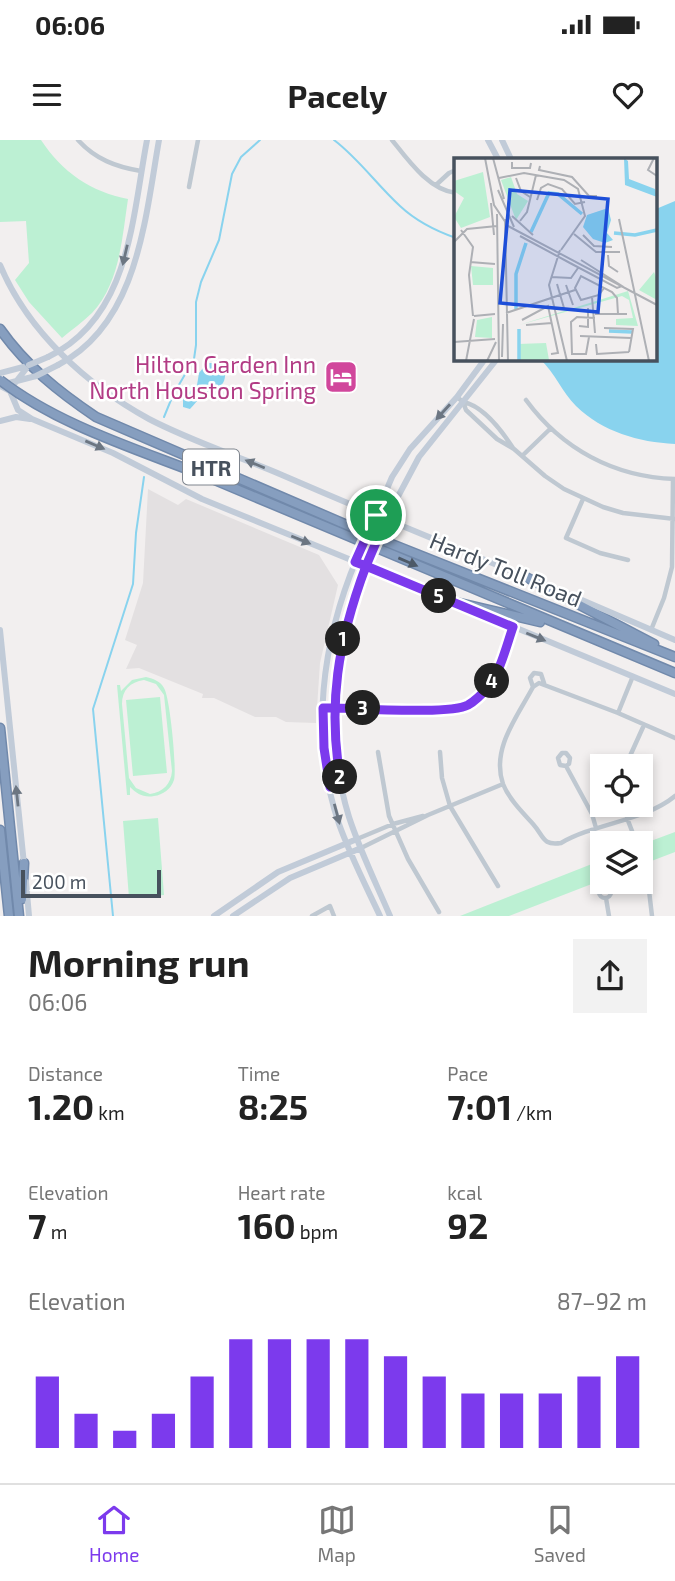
<!DOCTYPE html>
<meta charset="utf-8">
<style>
body{margin:0;font-family:"Exo 2",sans-serif;background:#f2f2f2;color:#222;height:100vh;display:flex;flex-direction:column;font-size:26px;white-space:nowrap}
*{box-sizing:border-box;margin:0}
p{font-size:23px;color:#767676}
.icon{flex:none;width:38px;height:38px;fill:none;stroke:currentColor;stroke-width:2;stroke-linecap:round;stroke-linejoin:round}
.map{position:relative;height:776px;overflow:hidden}
.details{display:flex;flex-direction:column;background:#fff;flex:1}
.details>*{flex:none}
.controls{position:absolute;left:590px;top:614px;display:grid;gap:14px}
.controls a{display:grid;place-items:center;width:63px;height:63px;border-radius:0px;background:#fff;box-shadow:0 4px 10px #0003;font-size:35px}
.scale{position:absolute;left:21px;bottom:18px;width:140px;box-sizing:border-box;padding-left:7px;border:4px solid #47515d;border-top:0;font-size:19px;line-height:24px;white-space:nowrap;color:#47515d;-webkit-text-stroke:5px #fff;paint-order:stroke}
.pin{position:absolute;display:grid;place-items:center;width:60px;height:60px;color:#fff;margin:-30px;border:4px solid #fff;border-radius:50%;box-shadow:0 2px 7px #0007}
.km{position:absolute;width:35px;height:35px;margin:-18px;border-radius:50%;background:#222;color:#fff;font-size:19px;line-height:35px;text-align:center}
.round{display:grid;place-items:center;flex:none;width:74px;height:74px;border-radius:0px;background:#f2f2f2}
.summary{display:flex;align-items:center;justify-content:space-between;height:119px;padding:0 28px}
h1{font-size:38px;font-weight:700;line-height:52px}
.figures{display:grid;grid-template-columns:repeat(3,1fr);gap:10px;height:119px;padding:7px 28px}
.figures div{display:grid;align-content:center}
.figures b{font-size:35px;font-weight:700}
.figures small{font-size:19px;font-weight:400}
.figures p{font-size:19px}
.chart{height:196px;padding:14px 28px}
.chart p{display:flex;justify-content:space-between}
.chart svg{width:100%;height:126px;margin-top:7px;stroke:#7c3aed;stroke-width:6}
.status{display:flex;justify-content:space-between;align-items:center;height:49px;padding:0 35px;background:#fff;direction:ltr}
.status svg{height:19px;fill:currentColor}
header{display:flex;justify-content:space-between;align-items:center;height:91px;padding:0 28px;background:#fff;font-size:32px;font-weight:700}
.menu{display:flex;justify-content:space-around;align-items:center;height:98px;border-top:2px solid #e0e0e0;background:#fff;font-size:19px;color:#767676}
.menu a{display:grid;justify-items:center;gap:4px}
.menu .on{color:#7c3aed}
.map>svg:first-child{display:block}
.education{fill:#e3e0e1}
.green{fill:#bcf0d3;fill-rule:evenodd}
.water{fill:#89d3ee}
.lines{fill:none;stroke-linecap:round;stroke-linejoin:round}
.stream{stroke:#89d3ee;stroke-width:2}
.highway-casing{stroke:#7189ab;stroke-width:11}
.street{stroke:#bfc8d1;stroke-width:4.5}
.secondary{stroke:#c1cbd8;stroke-width:6}
.highway{stroke:#869ebf;stroke-width:8}
.highway-bridge-casing{stroke:#7189ab;stroke-width:11;stroke-linecap:butt}
.secondary-bridge{stroke:#c1cbd8;stroke-width:6}
.highway-bridge{stroke:#869ebf;stroke-width:8}
.oneway{fill:#6c7682}
.oneway2{fill:#4d5967}
.route-casing{stroke:#fff;stroke-width:14}
.route{stroke:#7c3aed;stroke-width:9}
.labels{text-anchor:middle;dominant-baseline:central;stroke-width:5;stroke-linejoin:round;paint-order:stroke}
.shield{fill:#fff;stroke:#7e858e;stroke-width:2}
.shield-label{font-size:21px;font-weight:bold;fill:#47515d}
.hotel-label{font-size:23px;fill:#b23c85;stroke:#fff;text-anchor:end}
.street-label{font-size:23px;fill:#47515d;stroke:#fff}
.inset-river{fill:none;stroke:#89d3ee;stroke-width:3.5}
.inset-road{fill:none;stroke:#aeb0b5;stroke-width:2}
.view{fill:#1d4ed8;fill-opacity:0.15;stroke:#1d4ed8;stroke-width:3.5}
.inset-edge{fill:none;stroke:#47515d;stroke-width:3.5}
</style>
<div class="status"><b>06:06</b><svg viewBox="0 0 49 12"><path d="M0 12V9h3v3zM5 12V6h3v6zM10 12V3h3v9zM15 12V0h3v12zM26 1h20v11H26zM47 4h2v5h-2z"/></svg></div>
<header><svg class="icon" aria-label="menu" viewBox="0 0 24 24"><path d="M4 6h16M4 12h16M4 18h16"/></svg>Pacely<svg class="icon" aria-label="heart" viewBox="0 0 24 24"><path d="M12 20l-8-8c-3-5 5-10 8-4 3-6 11-1 8 4z"/></svg></header>
<div class="map">
<svg width="675" height="776" viewBox="0 0 675 776">
<rect width="100%" height="100%" fill="#f2efef"/>
<path class="education" d="M 148,349 L 178,365 L 186,359 L 319,415 L 338,445 L 320,523 L 316,583 L 286,582 L 276,577 L 255,577 L 214,558 L 202,558 L 203,554 L 139,528 L 126,529 L 137,505 L 125,500 L 143,443 Z"/>
<path class="green" d="M 0,0 L 41,0 C 62,32 91,52 128,59 C 122,98 120,143 92,173 C 83,182 71,190 62,198 L 29,162 L 15,140 L 29,123 L 26,81 L 0,82 Z
M 146,537 C 154,539 160,541 164,548 C 170,557 177,630 174,640 C 171,649 163,655 154,656 C 144,658 137,654 130,647 L 130,655 L 127,655 L 117,545 L 120,545 L 121,551 L 132,540 ZM 144,540 L 156,544 L 164,555 L 172,631 C 171,644 163,652 150,654 L 136,648 L 129,638 L 122,564 C 122,550 130,542 144,540 Z
M 160,557 L 167,633 L 133,636 L 126,560 Z
M 158,678 L 164,755 L 129,758 L 123,681 Z
M 675,692 L 675,712 L 641,725 L 640,705 Z
M 602,720 L 602,740 L 509,776 L 460,776 Z"/>
<path class="water" d="M 675,61 L 675,304 C 638,302 603,292 576,266 C 562,252 555,233 540,219 L 656,219 L 656,69 Z
M 207,223 L 218,223 L 225,228 C 227,252 215,244 202,256 C 198,259 194,265 190,269 L 183,267 L 183,258 L 197,245 L 199,233 Z"/>
<g class="lines">
<path class="stream" d="M 334,0 C 359,19 377,45 400,66 C 416,81 436,91 456,98
M 164,277 L 173,255 L 194,219 L 196,205 L 196,162 L 201,142 L 219,100 L 232,34 L 241,17 L 260,0
M 113,776 L 93,569 L 133,444 L 136,393 L 144,337"/>
<defs>
<path id="highway" d="M 0,189 C 26,226 59,252 96,277 L 384,401 L 675,517
M 210,338 L 675,533
M 526,437 L 654,504
M 451,461 L 540,482
M 0,588 L 19,776
M 0,690 L 9,776
M 22,759 L 24,723"/>
</defs>
<use href="#highway" class="highway-casing"/>
<path class="street" d="M 78,0 C 95,19 116,27 141,31
M 392,0 C 408,20 429,50 456,53
M 436,45 L 449,33 L 456,30
M 189,47 L 198,0
M 457,257 L 463,262 L 466,270 L 497,299 L 514,309 L 545,336 L 564,349 L 603,367 L 623,373 L 675,379
M 526,260 C 562,309 614,337 675,339
M 463,262 C 484,266 502,291 513,308
M 522,316 L 550,289
M 583,359 L 566,398 L 600,413 L 628,420
M 651,490 L 664,458 L 672,427 L 673,339
M 533,547 L 530,538 L 534,533 L 541,534 L 544,543
M 323,568 L 454,569 C 494,557 500,523 513,487
M 618,573 L 633,536
M 675,598 L 618,573 L 539,543 L 533,547 C 517,577 491,609 503,644 C 509,659 522,672 533,684 C 544,696 542,706 561,703 C 595,683 645,681 675,656
M 378,612 L 389,676 L 408,719 L 439,772
M 440,612 L 442,638 L 450,666 L 498,746
M 630,616 L 644,585
M 566,626 L 569,624 L 570,618 L 566,613 L 562,613 L 558,618 L 560,625 L 566,626 L 592,674 L 596,688
M 627,678 L 637,704
M 357,699 L 393,684 L 423,676
M 361,708 L 428,675 L 503,644
M 640,713 L 648,742 L 652,776
M599 752a6 6 0 1 1 12 0a6 6 0 1 1-12 0Z
M 606,758 L 609,776
M 312,776 L 330,766 L 334,776"/>
<path class="secondary" d="M 488,0 L 498,19
M 502,0 L 511,19
M 0,125 C 28,192 87,245 149,279 C 191,301 238,316 282,335 C 363,370 445,404 527,437
M 48,217 C 130,178 132,78 147,0
M 58,225 C 138,184 145,79 159,0
M 0,233 L 27,226
M 15,243 L 29,225
M 5,244 L 36,236
M 0,246 L 10,251 L 18,270 L 32,279 L 113,313 L 202,359 L 454,462
M 0,281 L 16,277 L 30,279
M 375,377 L 392,337 L 410,309 L 457,257 L 485,219
M 385,381 L 419,317 L 497,219
M 357,418 C 322,501 309,597 339,684 C 350,715 366,746 380,776
M 367,424 C 335,508 322,589 349,677 C 360,711 376,743 390,776
M 554,448 L 675,500
M 468,468 L 675,554
M 0,490 L 24,724
M 26,742 L 29,776
M 214,776 L 278,732 L 357,699
M 233,776 L 290,738 L 361,708"/>
<use href="#highway" class="highway"/>
<defs>
<path id="highway-bridge" d="M 0,240 C 59,286 140,310 210,338"/>
</defs>
<use href="#highway-bridge" class="highway-bridge-casing"/>
<path class="secondary-bridge" d="M 29,225 L 48,217
M 36,236 L 58,225
M 357,416 L 372,383
M 369,419 L 382,387"/>
<use href="#highway-bridge" class="highway-bridge"/>
</g>
<defs><path id="oneway-solid" d="M-6-.8H1V-3.2L6.5 0L1 3.2V.8H-6Z" transform="scale(1.75)"/></defs>
<g class="oneway">
<use href="#oneway-solid" transform="translate(125 115) rotate(103)"/>
<use href="#oneway-solid" transform="translate(443 272) rotate(132)"/>
<use href="#oneway-solid" transform="translate(95 305) rotate(23)"/>
<use href="#oneway-solid" transform="translate(255 324) rotate(-158)"/>
<use href="#oneway-solid" transform="translate(301 400) rotate(22)"/>
<use href="#oneway-solid" transform="translate(536 497) rotate(22)"/>
<use href="#oneway-solid" transform="translate(17 656) rotate(-96)"/>
<use href="#oneway-solid" transform="translate(337 674) rotate(75)"/>
</g>
<use class="oneway2" href="#oneway-solid" transform="translate(408 422) rotate(23)"/>
<g class="lines">
<defs>
<path id="route" d="M 376,375 L 355,422 L 366,426 C 338,501 327,565 341,644 L 330,647 L 324,608 L 323,568 L 334,568 C 361,568 449,575 468,565 C 475,561 483,553 488,547 C 501,530 506,507 513,487 L 366,426 L 386,379 L 376,375"/>
</defs>
<use href="#route" class="route-casing"/>
<use href="#route" class="route"/>
</g>
<defs>
<symbol id="hotel-square" viewBox="-11 -11 22 22"><rect x="-9" y="-9" width="18" height="18" rx="4" fill="#d1479c" stroke="#fff"/><path d="M-6-4.5h1.5V1H6V5H4.5V3h-9V5H-6ZM-4 0a1.8 1.8 0 1 1 3.6 0ZM.5 0V-2.5h3Q6-2.5 6 0Z" fill="#fff"/></symbol>
</defs>
<g fill-rule="evenodd">
<use href="#hotel-square" x="322" y="218" width="38" height="38"/>
</g>
<g class="labels">
<rect class="shield" x="183" y="309.5" width="56" height="35" rx="5"/>
<g class="shield-label">
<text x="211" y="327">HTR</text>
</g>
<g class="hotel-label">
<text x="316" y="224">Hilton Garden Inn<tspan x="316" dy="26">North Houston Spring</tspan></text>
</g>
<g class="street-label">
<text transform="translate(506 429) rotate(22)">Hardy Toll Road</text>
</g>
</g>
<g transform="translate(454 18)">
<rect width="203" height="203" fill="#f2efef"/>
<path d="M 29,14 L 36,59 L 7,70 L 0,59 L 10,40 L 0,33 L 0,23 ZM 57,19 L 63,36 L 74,43 L 62,62 L 47,22 ZM 17,108 L 39,110 L 39,127 L 19,127 ZM 200,114 L 203,122 L 203,142 L 185,132 ZM 174,133 L 184,168 L 162,167 L 162,161 L 179,160 L 175,142 L 168,138 L 65,167 ZM 38,159 L 38,180 L 21,179 L 23,162 ZM 92,185 L 95,202 L 65,203 L 64,186 Z" fill="#bcf0d3"/>
<path d="M 170,0 L 174,3 L 175,21 L 201,31 L 203,39 L 171,27 ZM 154,50 L 157,62 L 153,75 L 159,82 L 151,85 L 139,81 L 129,69 L 133,57 Z" fill="#89d3ee"/>
<path class="inset-river" d="M 77,74 L 95,35 L 104,36 L 128,56M 160,75 L 181,77 L 203,72M 62,151 L 62,116 L 72,85M 155,173 L 178,174M 65,203 L 65,171"/>
<path class="inset-road" d="M 31,0 L 40,47 L 54,68 L 203,147M 39,0 L 50,41M 200,0 L 194,12 L 203,18M 58,4 L 58,10 L 76,10 L 77,5M 86,8 L 85,12 L 118,19 L 135,38 L 143,38M 45,20 L 70,15 L 110,22 L 124,31 L 131,58 L 107,92M 62,20 L 67,33 L 76,39M 44,32 L 60,69M 83,42 L 87,30 L 94,26 L 108,31 L 121,46 L 131,44M 37,45 L 40,77M 43,56 L 45,203M 58,58 L 79,77M 51,61 L 54,203M 165,61 L 195,203M 66,63 L 73,54 L 82,17M 7,72 L 19,89 L 15,117 L 19,158M 120,76 L 142,94 L 166,94M 129,77 L 140,88 L 158,89M 66,78 L 116,105M 0,84 L 13,71 L 43,68M 106,92 L 95,127 L 113,203M 154,97 L 155,108 L 164,114M 16,104 L 41,106M 116,105 L 163,130 L 168,128 L 127,102M 97,119 L 117,120 L 124,110M 103,126 L 110,150M 112,127 L 119,147M 150,130 L 145,137 L 127,142 L 121,130 L 127,118 L 158,134 L 163,140 L 164,156M 138,139 L 141,175M 52,155 L 121,132M 141,156 L 173,156M 20,158 L 41,156M 68,162 L 94,148 L 104,195 L 97,196M 72,167 L 98,165M 125,168 L 134,169 L 134,150M 150,170 L 179,171 L 175,194M 126,178 L 177,180M 135,179 L 132,196 L 118,196 L 117,164 L 123,159 L 141,160M 0,184 L 41,181M 142,186 L 143,196 L 175,194M 48,199 L 49,166M 12,203 L 20,161M 33,203 L 42,184"/>
<path class="view" d="M 56,32 L 154,41 L 144,154 L 46,145 Z"/>
<rect width="203" height="203" class="inset-edge"/>
</g>
</svg>
<div class="controls">
<a><svg class="icon" aria-label="locate" viewBox="0 0 24 24"><circle cx="12" cy="12" r="6"/><path d="M12 2v4M12 18v4M2 12h4M18 12h4"/></svg></a>
<a><svg class="icon" aria-label="layers" viewBox="0 0 24 24"><path d="M12 4l9 5-9 5-9-5zM3 14l9 5 9-5"/></svg></a>
</div>
<div class="scale">200 m</div>
<div class="pin" style="left:376px;top:375px;background:#1e9e55"><svg class="icon" aria-label="arrive" viewBox="0 0 24 24"><path d="M6 21V4h12l-3 4 3 4H6"/></svg></div>
<b class="km" style="left:343px;top:499px">1</b>
<b class="km" style="left:340px;top:637px">2</b>
<b class="km" style="left:363px;top:568px">3</b>
<b class="km" style="left:492px;top:541px">4</b>
<b class="km" style="left:439px;top:456px">5</b>
</div>
<section class="details">
<div class="summary"><div><h1>Morning run</h1><p>06:06</p></div><a class="round"><svg class="icon" aria-label="share" viewBox="0 0 24 24"><path d="M12 15V3M7 8l5-5 5 5M5 13v7h14v-7"/></svg></a></div>
<div class="figures">
<div><p>Distance</p><b>1.20<small> km</small></b></div>
<div><p>Time</p><b>8:25</b></div>
<div><p>Pace</p><b>7:01<small> /km</small></b></div>
</div>
<div class="figures">
<div><p>Elevation</p><b>7<small> m</small></b></div>
<div><p>Heart rate</p><b>160<small> bpm</small></b></div>
<div><p>kcal</p><b>92</b></div>
</div>
<div class="chart"><p><span>Elevation</span>87–92 m</p>
<svg viewBox="0 0 160 44" preserveAspectRatio="none"><path d="M5 44V19M15 44V32M25 44V38M35 44V32M45 44V19M55 44V6M65 44V6M75 44V6M85 44V6M95 44V12M105 44V19M115 44V25M125 44V25M135 44V25M145 44V19M155 44V12"/></svg>
</div>
</section>
<nav class="menu">
<a class="on"><svg class="icon" aria-label="home" viewBox="0 0 24 24"><path d="M3 11l9-7 9 7M6 9v11h12V9"/></svg>Home</a>
<a><svg class="icon" aria-label="map" viewBox="0 0 24 24"><path d="M3 6l6-2 6 2 6-2v14l-6 2-6-2-6 2zM9 4v14M15 6v14"/></svg>Map</a>
<a><svg class="icon" aria-label="saved" viewBox="0 0 24 24"><path d="M7 4h10v16l-5-4-5 4z"/></svg>Saved</a>
</nav>
